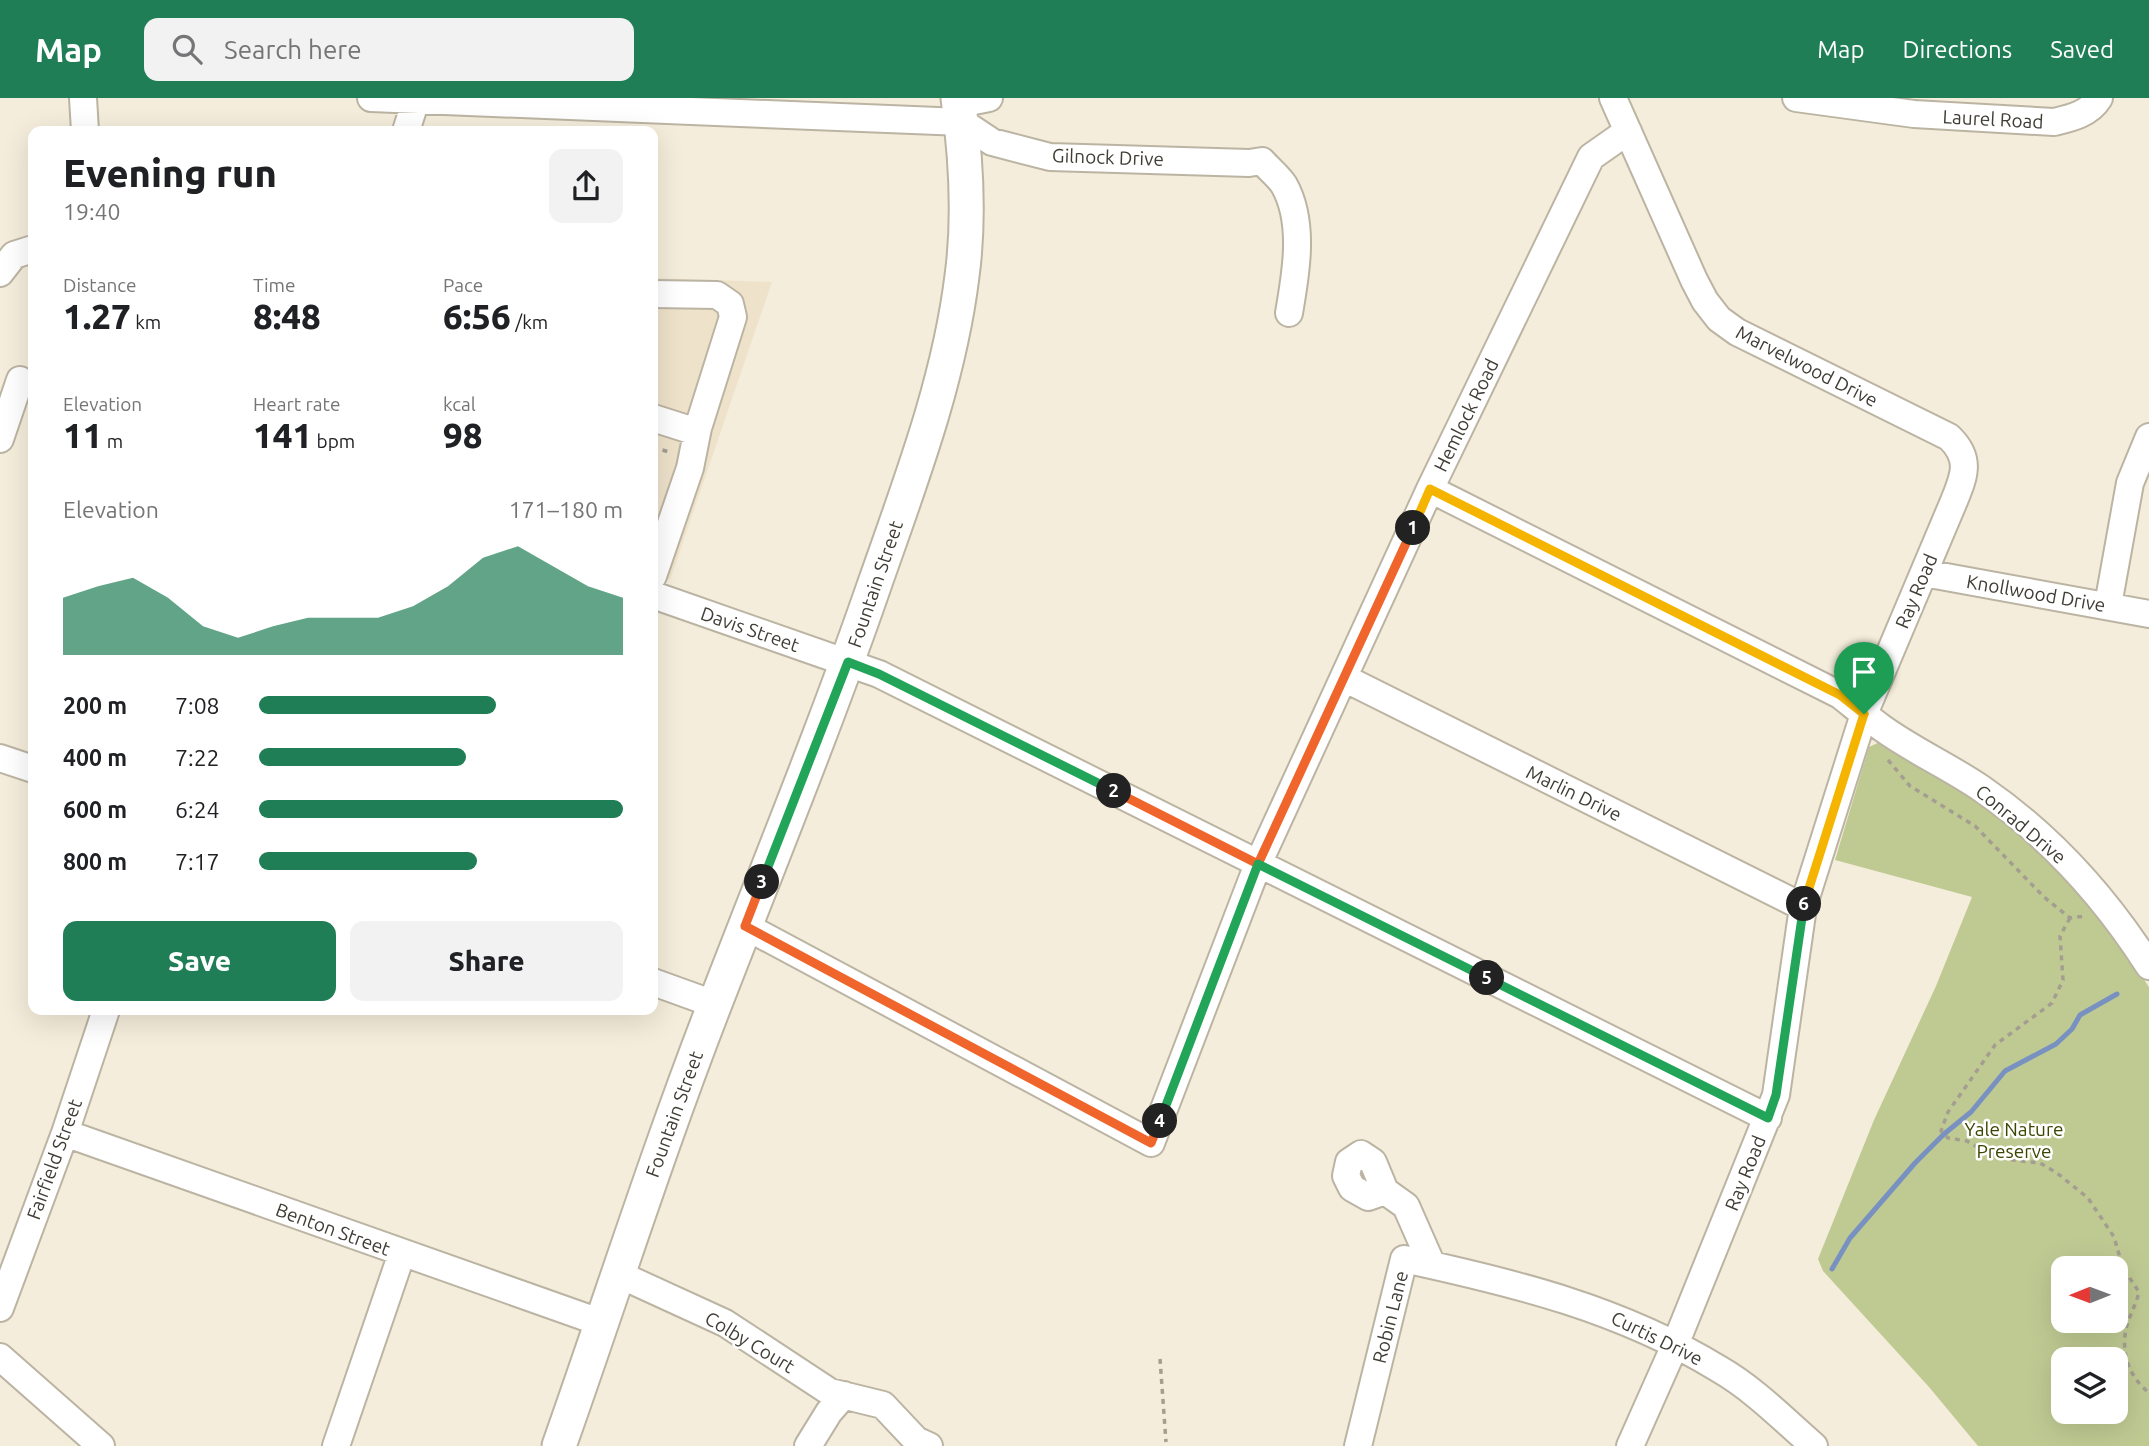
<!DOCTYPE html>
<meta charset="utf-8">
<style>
body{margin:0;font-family:Ubuntu,sans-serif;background:#f2f2f2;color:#202124;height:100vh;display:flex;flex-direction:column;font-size:26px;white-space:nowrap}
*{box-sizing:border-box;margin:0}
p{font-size:23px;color:#757577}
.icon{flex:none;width:38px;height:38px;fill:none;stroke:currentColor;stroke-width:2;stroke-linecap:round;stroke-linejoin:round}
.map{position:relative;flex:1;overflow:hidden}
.panel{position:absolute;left:28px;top:28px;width:630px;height:889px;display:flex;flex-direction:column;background:#fff;border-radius:14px;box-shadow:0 7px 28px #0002}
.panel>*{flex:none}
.needle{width:46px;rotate:269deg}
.tools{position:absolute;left:2051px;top:1158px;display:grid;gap:14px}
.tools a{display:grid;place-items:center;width:77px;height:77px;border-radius:14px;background:#fff;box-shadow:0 7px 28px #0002;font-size:35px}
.pin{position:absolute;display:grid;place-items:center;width:60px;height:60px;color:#fff;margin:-72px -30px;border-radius:50% 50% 50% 0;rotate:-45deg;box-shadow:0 0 7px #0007}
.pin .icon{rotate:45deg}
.km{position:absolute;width:35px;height:35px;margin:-18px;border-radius:50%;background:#222;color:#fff;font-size:19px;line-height:35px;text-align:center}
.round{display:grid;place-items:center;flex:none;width:74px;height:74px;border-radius:14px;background:#f2f2f2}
.summary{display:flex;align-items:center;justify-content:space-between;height:119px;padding:0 35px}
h1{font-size:38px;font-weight:800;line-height:52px}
.metrics{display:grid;grid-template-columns:repeat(3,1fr);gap:10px;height:119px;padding:7px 35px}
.metrics div{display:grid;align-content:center}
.metrics b{font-size:35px;font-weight:800}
.metrics small{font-size:19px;font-weight:400}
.metrics p{font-size:19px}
.chart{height:196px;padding:14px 35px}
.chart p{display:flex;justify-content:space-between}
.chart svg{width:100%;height:126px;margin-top:7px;fill:#1f7e55;opacity:.7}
.action{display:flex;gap:14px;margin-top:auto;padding:14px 35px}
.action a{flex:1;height:80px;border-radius:14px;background:#1f7e55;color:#fff;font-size:28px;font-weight:800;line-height:80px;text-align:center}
.action a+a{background:#f2f2f2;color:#202124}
ul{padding:0 35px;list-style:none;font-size:23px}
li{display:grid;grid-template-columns:112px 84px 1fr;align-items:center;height:52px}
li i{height:18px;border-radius:9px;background:#1f7e55}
header{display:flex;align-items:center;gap:42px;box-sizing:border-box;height:98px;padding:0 35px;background:#1f7e55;color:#fff}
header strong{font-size:33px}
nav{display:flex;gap:38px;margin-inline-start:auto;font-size:24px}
.search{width:490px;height:63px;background:#f2f2f2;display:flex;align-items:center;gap:18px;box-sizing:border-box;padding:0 24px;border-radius:14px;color:#757577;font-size:26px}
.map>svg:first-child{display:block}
.built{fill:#eee2ca}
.green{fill:#bfca93;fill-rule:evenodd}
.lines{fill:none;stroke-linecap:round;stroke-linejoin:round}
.stream{stroke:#7891c1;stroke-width:5}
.minor-casing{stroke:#bcb4a3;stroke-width:30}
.major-casing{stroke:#bcb4a3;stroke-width:37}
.path{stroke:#a49e91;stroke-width:3.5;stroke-dasharray:5 5;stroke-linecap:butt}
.minor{stroke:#fff;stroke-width:26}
.major{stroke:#fff;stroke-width:33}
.split-1-casing{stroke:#fff;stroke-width:14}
.split-2-casing{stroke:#fff;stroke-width:14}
.split-3-casing{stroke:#fff;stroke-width:14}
.split-4-casing{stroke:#fff;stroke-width:14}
.split-5-casing{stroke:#fff;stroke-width:14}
.split-6-casing{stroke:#fff;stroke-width:14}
.split-7-casing{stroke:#fff;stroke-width:14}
.split-1{stroke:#f5b400;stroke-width:9}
.split-2{stroke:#f0652b;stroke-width:9}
.split-3{stroke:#22a559;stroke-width:9}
.split-4{stroke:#f0652b;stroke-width:9}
.split-5{stroke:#22a559;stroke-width:9}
.split-6{stroke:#22a559;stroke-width:9}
.split-7{stroke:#f5b400;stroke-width:9}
.labels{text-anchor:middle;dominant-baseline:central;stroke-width:5;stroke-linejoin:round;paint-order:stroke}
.street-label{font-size:19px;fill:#403d36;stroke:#fff}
.park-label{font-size:19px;fill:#3d4600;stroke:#fff}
</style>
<header>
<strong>Map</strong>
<div class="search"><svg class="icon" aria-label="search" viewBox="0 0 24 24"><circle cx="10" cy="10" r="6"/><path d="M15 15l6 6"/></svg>Search here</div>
<nav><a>Map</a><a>Directions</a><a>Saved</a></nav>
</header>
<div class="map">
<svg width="2149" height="1348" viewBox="0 0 2149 1348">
<rect width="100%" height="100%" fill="#f5eddb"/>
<path class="built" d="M 653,180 L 772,184 L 670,482 L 653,476 Z"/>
<path class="green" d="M 1882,643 C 1922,667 1963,689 1999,718 C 2061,766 2106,825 2149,889 L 2149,1348 L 1978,1348 L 1929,1289 L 1823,1173 L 1818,1161 L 1874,1022 L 1936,888 L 1972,799 L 1835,762 L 1869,649 ZM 2063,1171 L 2116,1171 L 2116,1223 L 2063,1223 ZM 2063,1262 L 2116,1262 L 2116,1314 L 2063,1314 Z"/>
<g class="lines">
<path class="stream" d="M 1832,1171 L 1850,1140 L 1915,1065 L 1944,1036 L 1971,1014 L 2005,973 L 2056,946 L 2072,931 L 2080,917 L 2117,896"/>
<defs>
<path id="minor" d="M 83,0 L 85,33
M 371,0 L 962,24 L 992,44 L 1050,59 L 1249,65 L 1262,63 C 1269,71 1279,79 1284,87 C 1305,124 1296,175 1289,215
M 1613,0 L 1694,182 L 1705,203 L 1719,221 L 1737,234 L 1949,339 C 1972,361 1964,378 1954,403 L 1864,616 L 1803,809 L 1776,997 L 1675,1247 L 1630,1348
M 1796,0 L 1914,16 L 2054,24 C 2071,20 2089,16 2099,0
M 959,6 L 989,0
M 406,33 L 416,2
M 0,175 L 14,157 L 33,151
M 653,196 L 717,197 L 730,206 L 733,219 L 698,330 L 690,370 L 653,478
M 653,320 L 697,334
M 0,341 L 20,282
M 1430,391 L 1840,597 C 1854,608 1868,620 1882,630 C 1914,653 1950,669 1982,691 C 2050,738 2105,799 2149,868
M 1924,475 L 2149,516
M 653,497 L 879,576 L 1768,1020
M 2108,507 L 2130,385 L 2149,339
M 1344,580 L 1803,809
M 0,660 L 33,671
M 745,828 L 1151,1045 L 1258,766 L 1430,391 L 1591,59 L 1628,33
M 653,884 L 714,906
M 65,1035 L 602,1225
M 1385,1093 L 1368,1099 L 1352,1090 L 1346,1078 L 1349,1064 L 1361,1056 L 1373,1064 L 1385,1093 L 1406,1108 L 1432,1167
M 618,1176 L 725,1225 L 830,1294 L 883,1307 L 916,1342 L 929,1348
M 0,1210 L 65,1035 L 106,912
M 0,1259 L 101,1348
M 336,1348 L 402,1155
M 808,1348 L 829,1314 L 844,1297
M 1358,1348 L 1404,1161 C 1515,1185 1621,1211 1719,1271 C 1754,1291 1784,1322 1814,1348"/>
<path id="major" d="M 559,1348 C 612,1198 660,1046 718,898 C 771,761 827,624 875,485 C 910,385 949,284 962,178 C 970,119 966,58 958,0"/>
</defs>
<use href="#minor" class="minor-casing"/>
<use href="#major" class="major-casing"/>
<path class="path" d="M 653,349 L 672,355
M 1888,662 L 1910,688 L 1975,728 L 2044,799 L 2070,820 L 2086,818
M 2070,820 L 2060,838 L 2063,882 L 2052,905 L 1995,947 L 1948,1014 L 1941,1033 L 1948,1040 L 1967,1043 L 1982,1052 L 2013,1062 L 2040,1065 L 2057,1075 L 2088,1100 L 2114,1139 L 2123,1170 L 2139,1194 C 2136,1207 2129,1218 2126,1231 C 2121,1257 2129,1278 2149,1295
M 1160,1261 L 1166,1344"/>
<use href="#minor" class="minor"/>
<use href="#major" class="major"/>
</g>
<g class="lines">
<defs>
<path id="split-1" d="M 1413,430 L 1430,391 L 1840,597 L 1864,616"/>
<path id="split-2" d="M 1114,693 L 1258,766 L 1413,430"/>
<path id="split-3" d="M 762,784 L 848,564 L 879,576 L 1114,693"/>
<path id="split-4" d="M 762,784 L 745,828 L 1151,1045 L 1160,1023"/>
<path id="split-5" d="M 1160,1023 L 1258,766 L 1487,880"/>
<path id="split-6" d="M 1487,880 L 1768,1020 L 1776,997 L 1804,806"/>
<path id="split-7" d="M 1804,806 L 1864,616"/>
</defs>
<use href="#split-1" class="split-1-casing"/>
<use href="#split-2" class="split-2-casing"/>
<use href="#split-3" class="split-3-casing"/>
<use href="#split-4" class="split-4-casing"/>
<use href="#split-5" class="split-5-casing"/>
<use href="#split-6" class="split-6-casing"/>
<use href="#split-7" class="split-7-casing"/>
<use href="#split-1" class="split-1"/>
<use href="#split-2" class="split-2"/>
<use href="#split-3" class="split-3"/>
<use href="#split-4" class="split-4"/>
<use href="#split-5" class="split-5"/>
<use href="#split-6" class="split-6"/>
<use href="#split-7" class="split-7"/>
</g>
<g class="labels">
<g class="street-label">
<text transform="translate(1993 21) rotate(3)">Laurel Road</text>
<text transform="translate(1108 59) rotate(2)">Gilnock Drive</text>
<text transform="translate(1807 268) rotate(27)">Marvelwood Drive</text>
<text transform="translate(1466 317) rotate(-64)">Hemlock Road</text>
<text transform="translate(875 486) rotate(-71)">Fountain Street</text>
<text transform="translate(1916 493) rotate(-67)">Ray Road</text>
<text transform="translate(2036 495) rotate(10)">Knollwood Drive</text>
<text transform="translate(750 531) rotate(19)">Davis Street</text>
<text transform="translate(1574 695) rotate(26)">Marlin Drive</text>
<text transform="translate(2021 726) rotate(40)">Conrad Drive</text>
<text transform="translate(674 1016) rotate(-70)">Fountain Street</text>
<text transform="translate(54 1061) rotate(-70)">Fairfield Street</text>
<text transform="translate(1745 1075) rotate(-68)">Ray Road</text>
<text transform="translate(333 1131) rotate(20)">Benton Street</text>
<text transform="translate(1390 1219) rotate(-76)">Robin Lane</text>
<text transform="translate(1657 1240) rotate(26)">Curtis Drive</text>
<text transform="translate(750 1244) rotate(31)">Colby Court</text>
</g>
<g class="park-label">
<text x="2014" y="1031">Yale Nature<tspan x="2014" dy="22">Preserve</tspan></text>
</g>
</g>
</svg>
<div class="tools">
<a><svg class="needle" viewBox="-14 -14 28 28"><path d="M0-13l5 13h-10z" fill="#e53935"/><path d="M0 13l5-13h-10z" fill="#757577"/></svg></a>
<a><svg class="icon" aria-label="layers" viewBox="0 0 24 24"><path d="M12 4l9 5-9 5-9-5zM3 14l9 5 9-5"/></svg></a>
</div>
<div class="pin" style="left:1864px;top:616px;background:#1e9e55"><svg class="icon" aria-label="arrive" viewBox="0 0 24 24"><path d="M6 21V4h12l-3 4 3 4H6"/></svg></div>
<b class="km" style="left:1413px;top:430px">1</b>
<b class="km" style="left:1114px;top:693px">2</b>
<b class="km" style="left:762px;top:784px">3</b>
<b class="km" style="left:1160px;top:1023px">4</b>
<b class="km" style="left:1487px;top:880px">5</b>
<b class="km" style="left:1804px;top:806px">6</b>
<section class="panel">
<div class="summary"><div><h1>Evening run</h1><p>19:40</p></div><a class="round"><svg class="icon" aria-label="share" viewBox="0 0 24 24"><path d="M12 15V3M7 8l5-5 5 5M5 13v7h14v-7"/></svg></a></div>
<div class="metrics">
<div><p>Distance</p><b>1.27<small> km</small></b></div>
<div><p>Time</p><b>8:48</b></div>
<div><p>Pace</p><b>6:56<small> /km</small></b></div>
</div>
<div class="metrics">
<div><p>Elevation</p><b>11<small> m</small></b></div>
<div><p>Heart rate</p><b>141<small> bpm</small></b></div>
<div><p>kcal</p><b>98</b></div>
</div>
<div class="chart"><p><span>Elevation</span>171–180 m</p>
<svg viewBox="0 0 160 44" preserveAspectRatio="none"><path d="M0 44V24L10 20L20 17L30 24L40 34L50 38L60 34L70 31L80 31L90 31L100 27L110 20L120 10L130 6L140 13L150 20L160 24V44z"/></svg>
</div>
<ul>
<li><b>200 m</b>7:08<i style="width:65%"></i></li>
<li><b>400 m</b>7:22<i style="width:57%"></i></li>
<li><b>600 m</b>6:24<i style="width:100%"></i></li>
<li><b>800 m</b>7:17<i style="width:60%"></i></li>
</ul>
<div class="action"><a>Save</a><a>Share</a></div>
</section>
</div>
